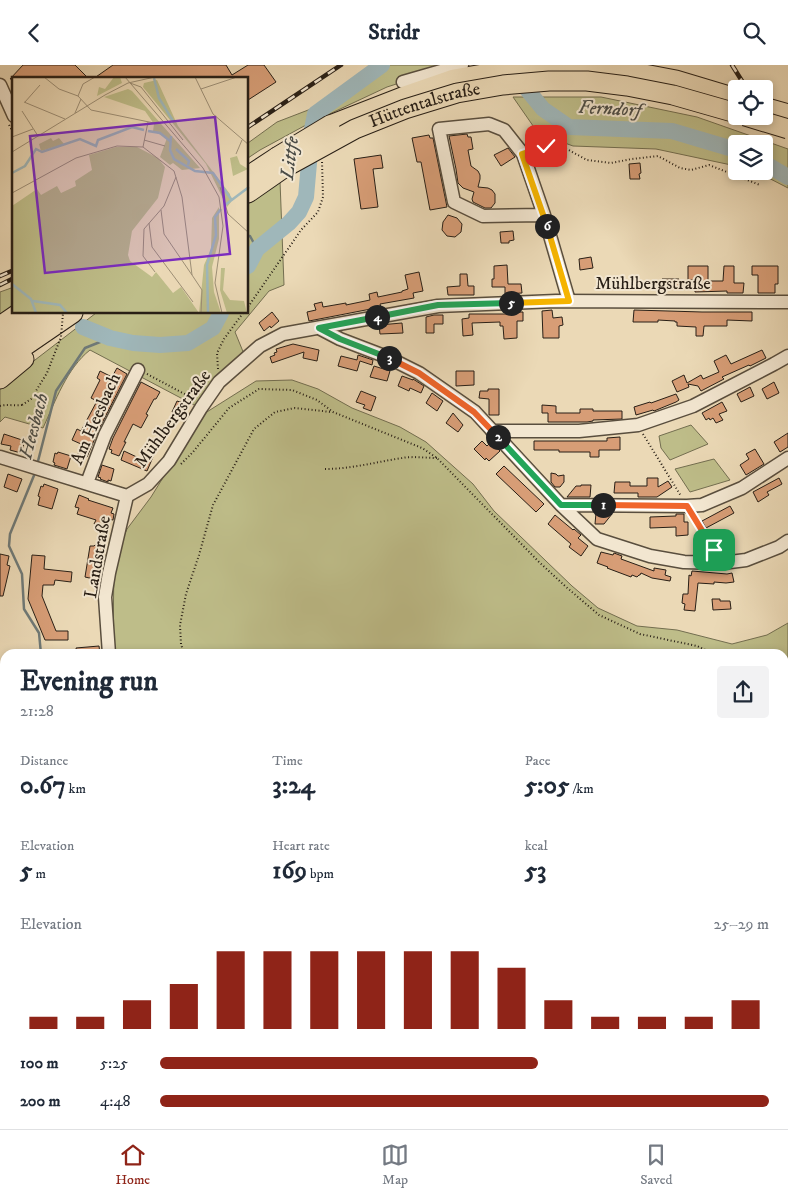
<!DOCTYPE html>
<meta charset="utf-8">
<style>
body{margin:0;font-family:"IM FELL DW Pica",serif;background:#f2f2f3;color:#1f2937;height:100vh;display:flex;flex-direction:column;font-size:19px;white-space:nowrap}
*{box-sizing:border-box;margin:0}
p{font-size:16px;color:#747a83}
.icon{flex:none;width:28px;height:28px;fill:none;stroke:currentColor;stroke-width:2;stroke-linecap:round;stroke-linejoin:round}
.map{position:relative;flex:1;overflow:hidden}
.drawer{position:absolute;left:0px;top:584px;width:789px;height:481px;display:flex;flex-direction:column;background:#fff;border-radius:15px 15px 0 0;box-shadow:0 2px 8px #0003}
.drawer>*{flex:none}
.fabs{position:absolute;left:728px;top:15px;display:grid;gap:10px}
.fabs a{display:grid;place-items:center;width:45px;height:45px;border-radius:5px;background:#fff;box-shadow:0 2px 8px #0003;font-size:25px}
.pin{position:absolute;display:grid;place-items:center;width:42px;height:42px;color:#fff;margin:-21px;border-radius:10px;box-shadow:0 2px 8px #0006}
.km{position:absolute;width:25px;height:25px;margin:-12px;border-radius:50%;background:#222;color:#fff;font-size:14px;line-height:25px;text-align:center}
.round{display:grid;place-items:center;flex:none;width:52px;height:52px;border-radius:5px;background:#f2f2f3}
.summary{display:flex;align-items:center;justify-content:space-between;height:85px;padding:0 20px}
h1{font-size:28px;font-weight:800;line-height:38px}
.figures{display:grid;grid-template-columns:repeat(3,1fr);gap:8px;height:85px;padding:5px 20px}
.figures div{display:grid;align-content:center}
.figures b{font-size:25px;font-weight:800}
.figures small{font-size:14px;font-weight:400}
.figures p{font-size:14px}
.chart{height:140px;padding:10px 20px}
.chart p{display:flex;justify-content:space-between}
.chart svg{width:100%;height:90px;margin-top:5px;stroke:#8f2418;stroke-width:6}
ul{padding:0 20px;list-style:none;font-size:16px}
li{display:grid;grid-template-columns:80px 60px 1fr;align-items:center;height:38px}
li i{height:12px;border-radius:6px;background:#8f2418}
header{display:flex;justify-content:space-between;align-items:center;height:65px;padding:0 20px;background:#fff;font-size:22px;font-weight:800}
.tabs{display:flex;justify-content:space-around;align-items:center;height:70px;border-top:1px solid #e0e1e3;background:#fff;font-size:14px;color:#747a83}
.tabs a{display:grid;justify-items:center;gap:2px}
.tabs .current{color:#8f2418}
.map>svg:first-child{display:block}
.green{fill:#bebd89;stroke:#736e50}
.lines{fill:none;stroke-linecap:round;stroke-linejoin:round}
.stream{stroke:#6f7a78;stroke-width:2.5}
.river{stroke:#9fb7ba;stroke-width:16}
.building{fill:#d79d76;stroke:#281f16}
.minor-casing{stroke:#594e3e;stroke-width:15}
.major-casing{stroke:#281f16;stroke-width:19}
.highway-casing{stroke:#281f16;stroke-width:21}
.path{stroke:#281f16;stroke-width:2;stroke-dasharray:1 2.5;stroke-linecap:butt}
.minor{stroke:#f2e6d0;stroke-width:12}
.major{stroke:#ebd9b6;stroke-width:16}
.highway{stroke:#ebd9b6;stroke-width:19}
.rail-casing{stroke:#281f16;stroke-width:4.5}
.rail{stroke:#f2e6d0;stroke-width:2.5;stroke-dasharray:8;stroke-linecap:butt}
.highway-bridge-casing{stroke:#281f16;stroke-width:21;stroke-linecap:butt}
.path-bridge{stroke:#281f16;stroke-width:2;stroke-dasharray:1 2.5;stroke-linecap:butt}
.highway-bridge{stroke:#ebd9b6;stroke-width:19}
.split-1-casing{stroke:#fff;stroke-width:10}
.split-2-casing{stroke:#fff;stroke-width:10}
.split-3-casing{stroke:#fff;stroke-width:10}
.split-4-casing{stroke:#fff;stroke-width:10}
.split-5-casing{stroke:#fff;stroke-width:10}
.split-6-casing{stroke:#fff;stroke-width:10}
.split-7-casing{stroke:#fff;stroke-width:10}
.split-1{stroke:#f0652b;stroke-width:6}
.split-2{stroke:#22a559;stroke-width:6}
.split-3{stroke:#f0652b;stroke-width:6}
.split-4{stroke:#22a559;stroke-width:6}
.split-5{stroke:#22a559;stroke-width:6}
.split-6{stroke:#f5b400;stroke-width:6}
.split-7{stroke:#f5b400;stroke-width:6}
.labels{text-anchor:middle;dominant-baseline:central;stroke-width:4;stroke-linejoin:round;paint-order:stroke}
.street-label{font-size:18px;fill:#281f16;stroke:#f2e6d0}
.water-label{font-size:19px;font-style:italic;fill:#4c4d47;stroke:#f2e6d0}
.inset-river{fill:none;stroke:#9fb7ba;stroke-width:2.5}
.inset-road{fill:none;stroke:#9d8f76;stroke-width:1}
.view{fill:#7b2cbf;fill-opacity:0.15;stroke:#7b2cbf;stroke-width:2.5}
.inset-edge{fill:none;stroke:#281f16;stroke-width:2.5}
</style>
<header><svg class="icon" aria-label="back" viewBox="0 0 24 24"><path d="M15 5l-7 7 7 7"/></svg>Stridr<svg class="icon" aria-label="search" viewBox="0 0 24 24"><circle cx="10" cy="10" r="6"/><path d="M15 15l6 6"/></svg></header>
<div class="map">
<svg width="788" height="1064" viewBox="0 0 788 1064">
<rect width="100%" height="100%" fill="#ebd9b6"/>
<filter id="stains"><feTurbulence type="fractalNoise" baseFrequency=".004" numOctaves="4"/><feColorMatrix values="0 0 0 0 .2 0 0 0 0 .09 0 0 0 0 .02 0 0 0 .5 -.17"/></filter>
<radialGradient id="worn" r=".72"><stop offset=".6" stop-color="#630" stop-opacity="0"/><stop offset="1" stop-color="#630" stop-opacity=".3"/></radialGradient>
<path class="green" d="M 377,0 L 456,0 L 387,22 L 306,60 L 260,85 L 248,93 L 248,78 L 277,57 L 316,42 Z
M 513,32 L 601,32 L 697,52 L 788,84 L 788,123 L 755,106 L 764,106 L 764,79 L 736,79 L 736,101 L 656,84 L 573,81 L 538,68 Z
M 280,116 L 284,220 L 269,226 L 235,267 L 244,289 L 196,341 L 90,285 C 67,303 55,337 43,363 L 5,352 L 0,357 L 0,322 L 96,248 L 248,248 L 248,139 Z
M 14,222 L 14,242 L 0,251 L 0,227 Z
M 292,315 L 318,324 L 352,343 L 400,362 L 426,377 L 473,419 L 494,446 L 572,521 L 598,543 L 637,561 L 677,565 L 732,579 L 767,570 L 788,558 L 788,1064 L 307,1064 L 305,1060 L 784,1060 L 784,589 L 114,589 L 113,581 L 114,494 L 127,464 L 151,432 L 202,350 L 256,316 Z
M 691,360 L 708,379 L 670,395 L 661,383 L 659,371 Z
M 714,394 L 730,415 L 690,427 L 675,404 Z"/>
<g class="lines">
<path class="stream" d="M 248,171 L 250,171 L 257,184
M 37,400 L 56,326 L 85,283 L 110,273
M 35,408 L 10,469 L 9,481 L 22,509 L 24,544 L 39,568 L 41,589
M 105,1060 L 107,1064"/>
<path class="river" d="M 516,11 L 543,44 L 569,62 L 672,66 L 736,85
M 764,98 L 788,112
M 248,201 L 257,184 L 289,158 L 299,147 L 306,132 L 312,64 L 315,49 L 382,0
M 83,262 L 110,273 L 133,278 L 160,280 L 188,278 L 213,263 L 221,248"/>
</g>
<path class="building" d="M 23,0 L 75,0 L 89,14 L 10,14 Z
M 113,0 L 226,0 L 232,10 L 248,0 L 264,0 L 276,17 L 248,35 L 248,14 L 93,14 Z
M 467,69 L 468,72 L 471,72 L 473,84 L 468,85 L 471,101 L 478,106 L 480,110 L 480,114 L 478,122 L 488,123 L 492,125 L 495,129 L 495,138 L 491,143 L 485,143 L 473,137 L 472,134 L 474,127 L 463,123 L 458,118 L 456,104 L 449,71 Z
M 429,70 L 430,73 L 433,73 L 447,142 L 430,145 L 421,97 L 417,97 L 412,73 Z
M 508,83 L 515,92 L 501,101 L 494,90 Z
M 381,90 L 383,103 L 373,104 L 378,142 L 361,144 L 354,94 Z
M 640,98 L 641,108 L 639,109 L 640,114 L 630,114 L 629,99 Z
M 448,150 L 457,153 L 462,159 L 461,167 L 455,172 L 447,171 L 442,165 L 443,157 Z
M 513,166 L 514,175 L 509,176 L 509,178 L 501,178 L 500,167 Z
M 591,192 L 593,203 L 580,205 L 579,194 Z
M 507,200 L 508,219 L 521,219 L 522,228 L 505,229 L 505,222 L 492,222 L 492,214 L 494,214 L 494,201 Z
M 688,201 L 708,201 L 708,216 L 723,216 L 724,201 L 734,201 L 734,218 L 744,218 L 743,228 L 727,228 L 727,226 L 695,227 L 695,215 L 688,215 Z
M 752,201 L 778,201 L 778,219 L 775,219 L 775,228 L 758,228 L 758,210 L 752,210 Z
M 419,207 L 423,226 L 413,228 L 414,233 L 380,239 L 381,242 L 309,256 L 307,247 L 316,245 L 314,239 L 322,237 L 323,242 L 346,238 L 346,240 L 370,235 L 369,229 L 377,227 L 378,232 L 402,227 L 402,226 L 408,224 L 405,210 Z
M 460,209 L 467,209 L 468,221 L 474,221 L 474,230 L 448,230 L 447,222 L 460,221 Z
M 662,214 L 679,214 L 679,223 L 662,223 Z
M 552,245 L 553,253 L 562,252 L 563,260 L 559,261 L 559,273 L 543,273 L 542,246 Z
M 634,245 L 702,247 L 752,247 L 752,256 L 727,255 L 727,261 L 704,261 L 703,271 L 696,271 L 696,262 L 677,261 L 677,257 L 675,257 L 675,256 L 658,255 L 658,257 L 633,257 Z
M 272,247 L 279,256 L 271,263 L 270,261 L 264,266 L 259,258 Z
M 513,247 L 523,247 L 523,256 L 517,256 L 517,273 L 504,274 L 503,261 L 500,261 L 500,257 L 472,258 L 473,270 L 463,271 L 462,254 L 469,253 L 469,249 L 513,249 Z
M 434,250 L 443,250 L 443,259 L 434,259 L 434,268 L 426,268 L 426,252 Z
M 402,258 L 403,268 L 380,269 L 379,260 Z
M 293,279 L 319,285 L 317,296 L 303,293 L 304,287 L 272,298 L 270,292 L 275,290 L 274,288 L 277,287 L 276,284 Z
M 762,285 L 766,293 L 750,301 L 749,300 L 722,312 L 724,314 L 701,326 L 698,321 L 688,319 L 689,322 L 677,327 L 672,316 L 684,310 L 687,318 L 701,310 L 703,314 L 719,307 L 714,296 L 726,290 L 731,299 Z
M 358,290 L 373,295 L 372,300 L 360,296 L 357,306 L 338,301 L 341,291 L 357,295 Z
M 374,301 L 390,306 L 387,316 L 370,312 Z
M 117,303 L 127,309 L 98,366 L 87,392 L 78,389 L 81,379 L 72,375 L 77,364 L 81,366 L 97,336 L 91,333 L 100,315 L 97,313 L 100,306 L 112,312 Z
M 456,306 L 474,306 L 474,320 L 456,321 Z
M 402,311 L 413,315 L 413,314 L 424,321 L 421,328 L 410,323 L 409,326 L 398,321 Z
M 141,317 L 160,327 L 156,334 L 154,334 L 146,349 L 148,350 L 141,363 L 133,359 L 124,377 L 126,377 L 119,391 L 111,388 L 112,385 L 109,384 L 113,373 Z
M 774,317 L 779,328 L 767,334 L 762,324 Z
M 750,322 L 754,331 L 741,337 L 737,329 Z
M 488,324 L 499,324 L 499,350 L 489,350 L 489,334 L 479,333 L 480,326 L 488,326 Z
M 361,326 L 376,332 L 371,346 L 363,343 L 365,340 L 356,337 Z
M 432,328 L 443,336 L 437,346 L 426,338 Z
M 676,329 L 679,335 L 676,337 L 654,346 L 653,345 L 636,350 L 634,342 L 650,337 L 651,338 Z
M 177,336 L 180,337 L 182,336 L 183,339 L 188,342 L 183,352 L 172,347 Z
M 722,337 L 727,346 L 719,349 L 723,355 L 716,358 L 713,353 L 710,355 L 709,353 L 706,355 L 702,348 Z
M 542,340 L 556,341 L 556,348 L 580,348 L 580,344 L 593,344 L 593,346 L 622,346 L 622,354 L 593,355 L 593,356 L 587,357 L 548,357 L 548,348 L 542,348 Z
M 453,348 L 463,360 L 458,367 L 446,358 Z
M 788,368 L 788,382 L 780,387 L 774,377 Z
M 4,369 L 25,376 L 21,388 L 10,385 L 11,381 L 1,379 Z
M 620,372 L 620,385 L 599,385 L 599,392 L 590,392 L 590,387 L 559,387 L 559,385 L 534,385 L 534,376 L 607,376 L 607,373 Z
M 482,376 L 487,381 L 491,377 L 500,386 L 489,396 L 486,393 L 485,395 L 474,384 Z
M 755,384 L 764,399 L 746,410 L 740,400 L 749,394 L 746,389 Z
M 124,386 L 141,394 L 144,388 L 153,392 L 147,406 L 121,395 Z
M 58,387 L 71,391 L 67,404 L 54,400 L 55,398 L 53,397 L 55,388 L 57,389 Z
M 102,400 L 114,404 L 111,416 L 108,415 L 108,417 L 100,414 L 101,413 L 98,412 Z
M 504,401 L 544,439 L 536,447 L 496,409 Z
M 551,408 L 556,409 L 558,411 L 564,410 L 564,417 L 560,422 L 555,422 L 551,417 Z
M 8,409 L 22,414 L 17,427 L 4,422 Z
M 647,413 L 658,413 L 658,422 L 668,416 L 672,422 L 657,432 L 638,432 L 638,428 L 614,428 L 615,417 L 630,417 L 630,421 L 647,421 Z
M 779,413 L 782,419 L 767,427 L 769,430 L 758,437 L 753,427 Z
M 44,419 L 58,424 L 52,444 L 38,440 L 40,432 L 38,431 L 41,421 L 43,422 Z
M 581,420 L 591,420 L 590,432 L 567,432 L 576,421 L 581,421 Z
M 79,430 L 89,434 L 88,435 L 113,443 L 111,448 L 114,449 L 113,455 L 106,454 L 103,462 L 94,459 L 96,455 L 77,449 L 79,443 L 75,442 Z
M 730,441 L 734,448 L 706,463 L 702,456 Z
M 596,448 L 612,449 L 604,459 L 595,459 Z
M 676,449 L 684,449 L 684,457 L 688,457 L 688,470 L 676,471 L 676,462 L 650,463 L 650,452 L 676,451 Z
M 555,450 L 573,465 L 574,464 L 581,470 L 578,473 L 588,481 L 581,491 L 569,482 L 571,479 L 548,459 Z
M 95,480 L 104,482 L 98,515 L 85,512 L 90,481 L 94,481 Z
M 601,487 L 613,490 L 614,488 L 622,491 L 621,494 L 654,506 L 654,503 L 666,505 L 665,510 L 671,512 L 670,516 L 652,513 L 641,508 L 640,510 L 639,510 L 637,512 L 632,510 L 631,512 L 607,503 L 608,502 L 597,498 Z
M 0,489 L 9,491 L 7,500 L 10,501 L 3,531 L 0,531 Z
M 32,490 L 45,491 L 44,504 L 72,507 L 71,517 L 55,515 L 54,520 L 43,520 L 42,531 L 56,566 L 68,566 L 68,575 L 45,575 L 28,534 Z
M 692,506 L 727,509 L 732,508 L 734,517 L 726,518 L 714,517 L 714,519 L 698,518 L 695,546 L 684,545 L 685,539 L 682,538 L 683,529 L 688,529 L 689,510 L 691,511 Z
M 712,534 L 720,534 L 720,536 L 730,536 L 731,544 L 713,545 Z
M 99,581 L 100,589 L 77,589 L 76,583 Z"/>
<g class="lines">
<defs>
<path id="minor" d="M 403,17 L 462,0
M 0,20 L 14,51
M 544,150 L 523,89 L 504,65 L 489,59 L 439,64 L 454,137 L 483,151 L 544,150 L 569,236
M 319,263 L 340,274 L 387,292 L 419,308 L 475,347 L 561,440 L 597,474 L 650,491 L 684,497 L 722,498 L 746,495 L 779,482 L 788,476
M 492,366 L 579,366 L 638,360 L 693,341 L 774,299 L 788,291
M 0,392 L 127,431 L 148,419 L 169,396 L 201,343 L 219,317 L 260,281 L 283,269 L 438,241 L 556,236 L 788,237
M 87,418 L 105,370 L 138,305
M 561,440 L 687,441 L 702,440 L 742,423 L 788,393
M 109,589 L 105,532 L 109,508 L 127,431
M 0,1022 L 5,1020
M 252,1060 L 253,1064"/>
<path id="major" d="M 0,1004 L 5,1013
M 29,1060 L 31,1064"/>
<path id="highway" d="M 764,42 L 788,49
M 330,60 L 402,32 L 454,14 L 501,6 L 550,2 L 588,2 L 628,6 L 676,15 L 736,33
M 248,111 L 277,92
M 248,128 L 284,103
M 0,261 L 19,248
M 0,280 L 47,248
M 0,298 L 73,248
M 0,314 L 24,294"/>
</defs>
<use href="#minor" class="minor-casing"/>
<use href="#major" class="major-casing"/>
<use href="#highway" class="highway-casing"/>
<path class="path" d="M 9,60 L 14,69
M 532,86 L 546,81 L 565,83 L 587,95 L 611,98 L 632,94 L 658,91 L 680,103 L 691,105 L 709,100 L 760,120
M 248,242 L 301,165 L 318,147 L 323,132 L 322,96
M 218,304 L 217,288 L 224,274 L 243,248
M 147,309 L 194,334
M 0,341 C 6,339 15,341 22,340
M 643,369 L 681,431
M 181,399 L 193,387 L 229,343 L 259,324 L 292,325 L 317,335 L 333,347 L 422,383 L 437,393 L 539,497 L 565,521 L 599,550 L 640,569 L 697,581 L 714,589
M 325,404 C 351,404 376,397 402,393 C 413,391 426,393 437,393
M 692,450 L 715,487
M 184,589 L 181,579 L 180,560 L 186,529 L 199,490 L 213,440 L 254,364 L 275,347 L 295,343 L 331,347
M 784,610 L 788,611
M 784,785 L 788,784
M 412,1060 L 415,1064
M 748,1060 L 751,1064"/>
<use href="#minor" class="minor"/>
<use href="#major" class="major"/>
<use href="#highway" class="highway"/>
<defs>
<path id="rail" d="M 732,0 L 747,24
M 764,43 L 771,50 L 788,64
M 248,62 L 341,0
M 0,211 L 14,205
M 0,220 L 14,213"/>
</defs>
<use href="#rail" class="rail-casing"/>
<use href="#rail" class="rail"/>
<defs>
<g id="highway-bridge">
<path d="M 745,51 L 788,64"/>
<path d="M 277,92 L 330,60"/>
<path id="s1" d="M 284,103 L 355,64 L 405,44 L 457,28 L 503,20 L 549,16 L 587,16 L 627,21 L 673,30 L 736,48"/>
</g>
</defs>
<use href="#highway-bridge" class="highway-bridge-casing"/>
<path class="path-bridge" d="M 22,340 L 31,334 L 47,308 L 61,272 L 63,248"/>
<use href="#highway-bridge" class="highway-bridge"/>
</g>
<g class="lines">
<defs>
<path id="split-1" d="M 603,440 L 687,441 L 714,485"/>
<path id="split-2" d="M 498,372 L 561,440 L 603,440"/>
<path id="split-3" d="M 389,293 L 419,308 L 474,347 L 498,372"/>
<path id="split-4" d="M 377,252 L 319,263 L 340,274 L 389,293"/>
<path id="split-5" d="M 377,252 L 438,240 L 511,238"/>
<path id="split-6" d="M 511,238 L 569,236 L 547,161"/>
<path id="split-7" d="M 546,81 L 522,89 L 547,161"/>
</defs>
<use href="#split-1" class="split-1-casing"/>
<use href="#split-2" class="split-2-casing"/>
<use href="#split-3" class="split-3-casing"/>
<use href="#split-4" class="split-4-casing"/>
<use href="#split-5" class="split-5-casing"/>
<use href="#split-6" class="split-6-casing"/>
<use href="#split-7" class="split-7-casing"/>
<use href="#split-1" class="split-1"/>
<use href="#split-2" class="split-2"/>
<use href="#split-3" class="split-3"/>
<use href="#split-4" class="split-4"/>
<use href="#split-5" class="split-5"/>
<use href="#split-6" class="split-6"/>
<use href="#split-7" class="split-7"/>
</g>
<g class="labels">
<g class="street-label">
<text stroke="none"><textPath href="#s1" startOffset="155">Hüttentalstraße</textPath></text>
<text x="653" y="219">Mühlbergstraße</text>
<text transform="translate(96 354) rotate(-66)">Am Heesbach</text>
<text transform="translate(173 354) rotate(-54)">Mühlbergstraße</text>
<text transform="translate(98 492) rotate(-80)">Landstraße</text>
</g>
<g class="water-label">
<text transform="translate(610 44) rotate(3)">Ferndorf</text>
<text transform="translate(290 93) rotate(-83)">Littfe</text>
<text transform="translate(34 361) rotate(-75)">Heesbach</text>
</g>
</g>
<g transform="translate(12 12)">
<rect width="236" height="236" fill="#ebd9b6"/>
<path d="M 102,0 L 108,0 L 110,6 L 85,19 L 87,10 L 93,12 ZM 145,3 L 166,49 L 218,117 L 219,125 L 215,130 L 194,87 L 131,10 L 132,6 ZM 116,12 L 120,14 L 188,91 L 170,93 L 161,86 L 158,88 L 148,80 L 155,61 L 141,54 L 142,47 L 133,34 L 92,20 ZM 39,61 L 41,64 L 47,61 L 52,67 L 29,74 L 27,67 ZM 104,70 L 125,70 L 146,81 L 153,90 L 146,121 L 120,154 L 116,178 L 118,184 L 140,200 L 144,195 L 161,216 L 169,210 L 187,236 L 0,236 L 0,129 L 25,112 L 29,118 L 45,109 L 49,116 L 64,109 L 63,104 L 80,93 L 77,78 ZM 225,79 L 228,87 L 236,92 L 221,99 L 218,81 ZM 207,130 L 207,162 L 200,190 L 202,215 L 209,236 L 187,236 L 192,188 L 199,172 L 200,141 ZM 209,191 L 213,191 L 211,213 L 218,223 L 232,224 L 235,236 L 215,236 L 208,213 Z" fill="#bebd89"/>
<path class="inset-river" d="M 142,1 L 147,21 L 161,44M 136,54 L 148,56 L 158,64M 159,59 L 158,73 L 162,82 L 183,94 L 201,96 L 219,122M 164,72 L 177,84 L 176,88M 0,96 L 13,89 L 24,72 L 30,75 L 68,62 L 84,69 L 86,63 L 120,50 L 132,53M 213,128 L 237,110M 0,207 L 19,222 L 24,236M 21,224 L 48,228 L 55,236M 196,236 L 195,188 L 204,158 L 203,140 L 209,132"/>
<path class="inset-road" d="M 32,0 L 47,12 L 66,19 L 79,33 L 142,46M 113,0 L 191,91 L 207,120 L 211,149 L 203,206 L 210,236M 183,0 L 201,37 L 237,68M 118,6 L 129,10 L 171,63M 189,12 L 225,0M 66,19 L 71,7 L 83,0M 12,25 L 53,42M 13,25 L 28,8M 10,34 L 26,59M 63,36 L 69,22M 0,60 L 21,52M 132,63 L 153,69M 131,70 L 162,94 L 170,120 L 180,198 L 190,213 L 189,236M 131,70 L 136,45M 0,75 L 93,18 L 116,6 L 143,0M 224,77 L 230,63M 208,110 L 216,137 L 237,156M 0,116 L 64,81 L 105,69 L 131,70M 149,133 L 152,157 L 180,198M 137,146 L 140,170 L 181,225M 143,195 L 131,179 L 132,152 L 152,129 L 164,100"/>
<path class="view" d="M 203,40 L 218,177 L 33,196 L 18,59 Z"/>
<rect width="236" height="236" class="inset-edge"/>
</g>
<rect width="100%" height="100%" filter="url(#stains)"/>
<rect width="100%" height="100%" fill="url(#worn)"/>
</svg>
<div class="fabs">
<a><svg class="icon" aria-label="locate" viewBox="0 0 24 24"><circle cx="12" cy="12" r="6"/><path d="M12 2v4M12 18v4M2 12h4M18 12h4"/></svg></a>
<a><svg class="icon" aria-label="layers" viewBox="0 0 24 24"><path d="M12 4l9 5-9 5-9-5zM3 14l9 5 9-5"/></svg></a>
</div>
<div class="pin" style="left:714px;top:485px;background:#1e9e55"><svg class="icon" aria-label="arrive" viewBox="0 0 24 24"><path d="M6 21V4h12l-3 4 3 4H6"/></svg></div>
<div class="pin" style="left:546px;top:81px;background:#d93025"><svg class="icon" aria-label="check" viewBox="0 0 24 24"><path d="M5 12l5 5 9-10"/></svg></div>
<b class="km" style="left:603px;top:440px">1</b>
<b class="km" style="left:498px;top:372px">2</b>
<b class="km" style="left:389px;top:293px">3</b>
<b class="km" style="left:377px;top:252px">4</b>
<b class="km" style="left:511px;top:238px">5</b>
<b class="km" style="left:547px;top:161px">6</b>
<section class="drawer">
<div class="summary"><div><h1>Evening run</h1><p>21:28</p></div><a class="round"><svg class="icon" aria-label="share" viewBox="0 0 24 24"><path d="M12 15V3M7 8l5-5 5 5M5 13v7h14v-7"/></svg></a></div>
<div class="figures">
<div><p>Distance</p><b>0.67<small> km</small></b></div>
<div><p>Time</p><b>3:24</b></div>
<div><p>Pace</p><b>5:05<small> /km</small></b></div>
</div>
<div class="figures">
<div><p>Elevation</p><b>5<small> m</small></b></div>
<div><p>Heart rate</p><b>169<small> bpm</small></b></div>
<div><p>kcal</p><b>53</b></div>
</div>
<div class="chart"><p><span>Elevation</span>25–29 m</p>
<svg viewBox="0 0 160 44" preserveAspectRatio="none"><path d="M5 44V38M15 44V38M25 44V30M35 44V22M45 44V6M55 44V6M65 44V6M75 44V6M85 44V6M95 44V6M105 44V14M115 44V30M125 44V38M135 44V38M145 44V38M155 44V30"/></svg>
</div>
<ul>
<li><b>100 m</b>5:25<i style="width:62%"></i></li>
<li><b>200 m</b>4:48<i style="width:100%"></i></li>
</ul>
</section>
</div>
<nav class="tabs">
<a class="current"><svg class="icon" aria-label="home" viewBox="0 0 24 24"><path d="M3 11l9-7 9 7M6 9v11h12V9"/></svg>Home</a>
<a><svg class="icon" aria-label="map" viewBox="0 0 24 24"><path d="M3 6l6-2 6 2 6-2v14l-6 2-6-2-6 2zM9 4v14M15 6v14"/></svg>Map</a>
<a><svg class="icon" aria-label="saved" viewBox="0 0 24 24"><path d="M7 4h10v16l-5-4-5 4z"/></svg>Saved</a>
</nav>
